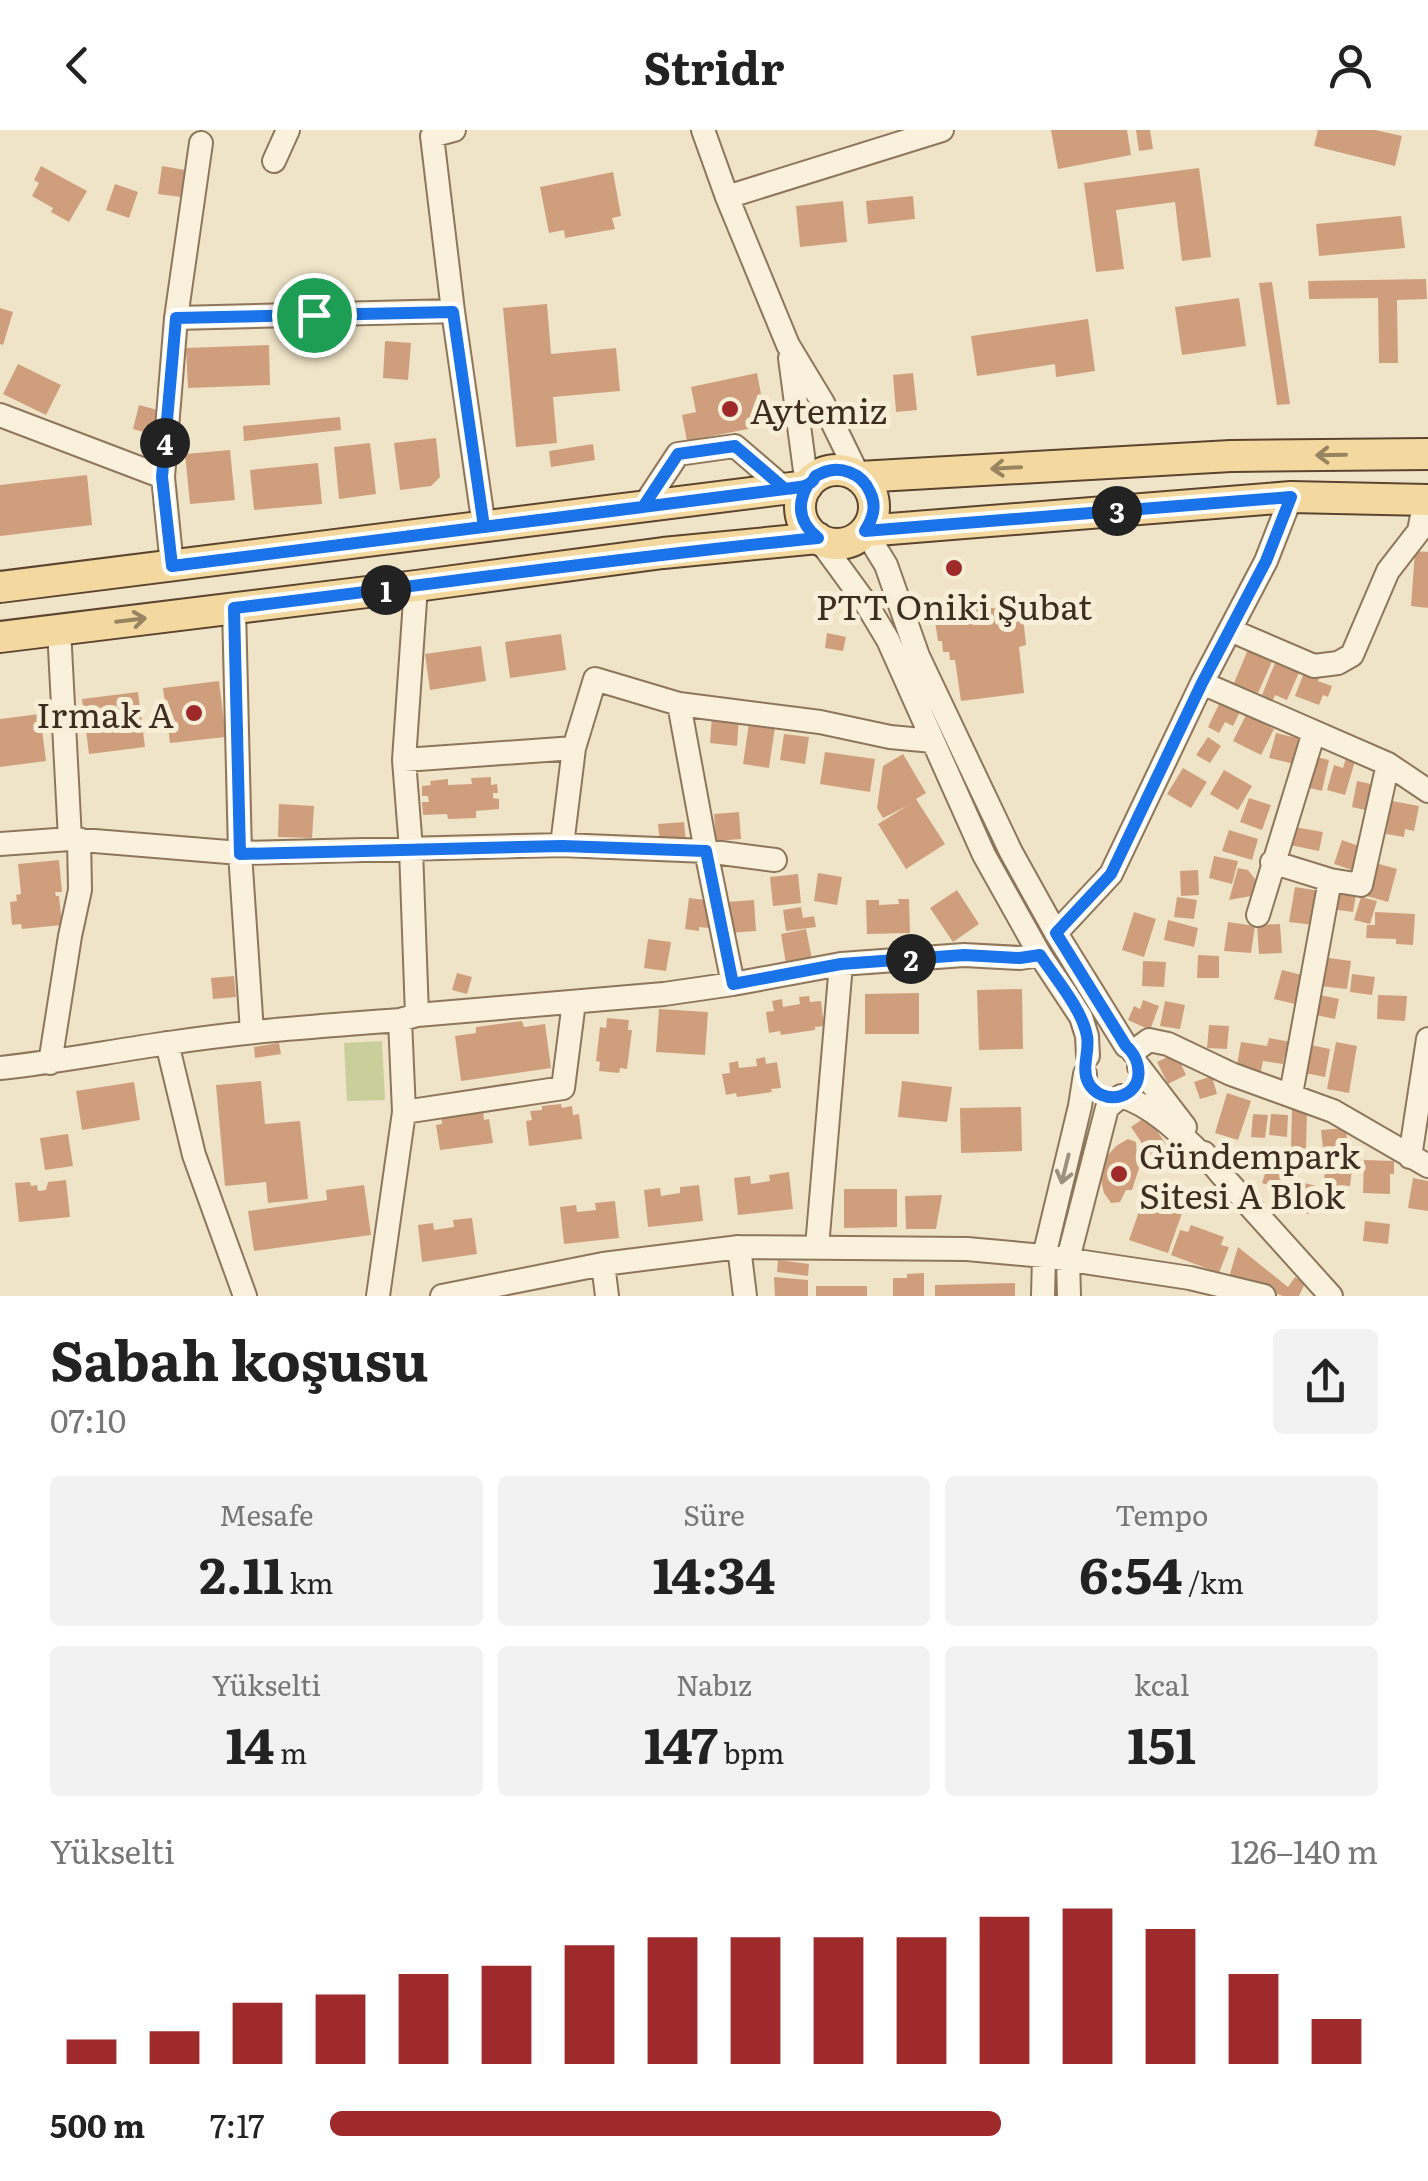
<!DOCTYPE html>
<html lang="tr">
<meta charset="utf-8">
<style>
body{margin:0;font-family:Literata,serif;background:#f2f2f2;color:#222;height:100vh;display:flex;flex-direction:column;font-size:38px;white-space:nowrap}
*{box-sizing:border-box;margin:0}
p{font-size:32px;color:#767676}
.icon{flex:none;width:55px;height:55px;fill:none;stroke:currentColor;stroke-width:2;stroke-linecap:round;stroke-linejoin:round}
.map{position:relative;height:1166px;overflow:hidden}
.sheet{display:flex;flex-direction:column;background:#fff;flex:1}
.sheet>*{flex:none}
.pin{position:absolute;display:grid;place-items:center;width:85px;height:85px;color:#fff;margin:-42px;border:5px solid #fff;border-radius:50%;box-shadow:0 2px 10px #0007}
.km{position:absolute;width:50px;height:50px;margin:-25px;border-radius:50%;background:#222;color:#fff;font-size:28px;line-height:50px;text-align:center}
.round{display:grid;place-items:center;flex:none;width:105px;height:105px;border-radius:10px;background:#f2f2f2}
.summary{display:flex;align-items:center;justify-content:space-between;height:170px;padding:0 50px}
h1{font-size:55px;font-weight:700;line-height:75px}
.metrics{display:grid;grid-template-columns:repeat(3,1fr);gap:15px;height:170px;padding:10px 50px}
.metrics div{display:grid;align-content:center;border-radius:10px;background:#f2f2f2;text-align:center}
.metrics b{font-size:50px;font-weight:700}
.metrics small{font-size:28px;font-weight:400}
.metrics p{font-size:28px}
.chart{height:280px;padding:20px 50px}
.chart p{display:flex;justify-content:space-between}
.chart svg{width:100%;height:180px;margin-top:10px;stroke:#9e2a2b;stroke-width:6}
ul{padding:0 50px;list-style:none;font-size:32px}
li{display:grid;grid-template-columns:160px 120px 1fr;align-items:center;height:75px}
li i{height:25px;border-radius:12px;background:#9e2a2b}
header{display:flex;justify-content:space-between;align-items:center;height:130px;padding:0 50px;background:#fff;font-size:45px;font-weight:700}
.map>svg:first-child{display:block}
.green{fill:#c9cf9b}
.building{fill:#cf9f7d}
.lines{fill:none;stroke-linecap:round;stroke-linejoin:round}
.minor-casing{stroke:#8d765c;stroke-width:26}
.major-casing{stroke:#5b4430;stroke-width:34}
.minor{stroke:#faf1dc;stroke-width:22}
.major{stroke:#f3d9a0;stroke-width:30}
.oneway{stroke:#988460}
.oneway2{stroke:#9c907e}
.route-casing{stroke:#fff;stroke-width:20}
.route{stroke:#1a73e8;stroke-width:12}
.poi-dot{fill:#9e2a2b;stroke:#f7eed8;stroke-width:4}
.labels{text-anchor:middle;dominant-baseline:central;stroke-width:10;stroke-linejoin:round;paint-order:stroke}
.poi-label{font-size:35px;fill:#3d2e20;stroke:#f7eed8;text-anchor:start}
</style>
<header><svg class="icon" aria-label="back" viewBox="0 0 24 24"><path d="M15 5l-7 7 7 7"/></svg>Stridr<svg class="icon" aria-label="person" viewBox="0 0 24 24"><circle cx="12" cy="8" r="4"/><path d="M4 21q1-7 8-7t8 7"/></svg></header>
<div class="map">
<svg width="1428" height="1166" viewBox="0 0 1428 1166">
<rect width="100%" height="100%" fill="#f0e4c8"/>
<path class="green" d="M 382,911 L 385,970 L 347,971 L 344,913 Z"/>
<path class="building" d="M 1051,0 L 1127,0 L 1131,25 L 1058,39 Z
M 1136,0 L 1150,0 L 1153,19 L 1139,21 Z
M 1318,0 L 1375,0 L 1402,6 L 1395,36 L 1314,16 Z
M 41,36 L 87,61 L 69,92 L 51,82 L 53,78 L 32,66 L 39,53 L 34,50 Z
M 162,36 L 185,40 L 181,67 L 158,64 Z
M 1199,38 L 1211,127 L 1182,131 L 1175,72 L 1116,80 L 1124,139 L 1096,142 L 1084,53 Z
M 613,42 L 621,86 L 612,88 L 615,99 L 565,108 L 564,100 L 549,103 L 540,57 Z
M 115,54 L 138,62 L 129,88 L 106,80 Z
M 913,66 L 915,89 L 868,94 L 866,71 Z
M 843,71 L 847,112 L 800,117 L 796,76 Z
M 1401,86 L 1405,118 L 1319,126 L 1316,94 Z
M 1426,149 L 1427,169 L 1397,170 L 1398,233 L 1379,233 L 1378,168 L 1309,169 L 1308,151 Z
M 1272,152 L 1290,274 L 1277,275 L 1259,153 Z
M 1239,168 L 1246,216 L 1182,225 L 1175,177 Z
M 547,174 L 551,224 L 616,218 L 620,261 L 553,267 L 557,313 L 516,317 L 503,178 Z
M 0,178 L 13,182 L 3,215 L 0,214 Z
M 1088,189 L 1095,241 L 1056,247 L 1055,234 L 977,246 L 971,206 Z
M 385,211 L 411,213 L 408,250 L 383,248 Z
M 269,215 L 270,255 L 188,258 L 186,218 Z
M 18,234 L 61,255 L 46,285 L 3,264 Z
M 757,243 L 761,264 L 757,265 L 763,296 L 687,311 L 682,285 L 696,282 L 691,257 Z
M 913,243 L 917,280 L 896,282 L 893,245 Z
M 139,275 L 161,281 L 154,305 L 133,299 Z
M 340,287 L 341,300 L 244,311 L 243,296 Z
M 436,308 L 440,347 L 431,356 L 400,360 L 394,313 Z
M 370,313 L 376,364 L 339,369 L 334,317 Z
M 593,314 L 595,330 L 551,337 L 549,321 Z
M 230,320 L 235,370 L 190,374 L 185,324 Z
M 318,333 L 322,374 L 254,380 L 250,340 Z
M 87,345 L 92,395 L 0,406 L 0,355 Z
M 1415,421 L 1428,422 L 1428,478 L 1411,476 Z
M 1022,476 L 1026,515 L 1019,517 L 1024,563 L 961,571 L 955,530 L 950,530 L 949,522 L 943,522 L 942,511 L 938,511 L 934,485 L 987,477 L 998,479 Z
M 827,503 L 846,507 L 843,521 L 825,518 Z
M 561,504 L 566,540 L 510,548 L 505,512 Z
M 481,516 L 486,551 L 430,560 L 425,524 Z
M 1249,517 L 1274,527 L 1258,563 L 1234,553 Z
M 1277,528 L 1301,538 L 1287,570 L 1275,565 L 1273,570 L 1262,565 Z
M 1305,540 L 1320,545 L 1318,551 L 1332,556 L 1328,567 L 1323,565 L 1319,575 L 1295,566 Z
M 219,551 L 226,607 L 170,613 L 163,558 Z
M 138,562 L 145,617 L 89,624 L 82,569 Z
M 1220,572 L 1240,582 L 1233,596 L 1225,592 L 1219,603 L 1208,597 Z
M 40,584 L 46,631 L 0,637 L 0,589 Z
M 1246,585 L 1274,599 L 1261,625 L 1233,611 Z
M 712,586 L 739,588 L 737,616 L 710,613 Z
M 749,593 L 775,597 L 769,638 L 743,634 Z
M 1276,603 L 1301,609 L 1294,634 L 1269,628 Z
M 784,604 L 809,607 L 805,634 L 780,630 Z
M 1208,607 L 1221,616 L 1210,633 L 1196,625 Z
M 825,622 L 875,629 L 870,662 L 820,654 Z
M 903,624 L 926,663 L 916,669 L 945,714 L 906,739 L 878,694 L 907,676 L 883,688 L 877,678 L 883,636 Z
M 1312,626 L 1329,630 L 1322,661 L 1305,657 Z
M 1346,628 L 1355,631 L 1345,665 L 1327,660 L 1334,635 L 1343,638 Z
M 1183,638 L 1207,652 L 1191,678 L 1167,664 Z
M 1224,640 L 1252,656 L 1238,680 L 1210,664 Z
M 491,647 L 491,655 L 497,654 L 498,663 L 493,663 L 493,668 L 499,669 L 499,679 L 476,681 L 476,688 L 448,689 L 447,684 L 423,685 L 422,672 L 429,672 L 428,666 L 422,666 L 422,656 L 431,655 L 430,651 L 448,649 L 448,655 L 472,654 L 471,648 Z
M 1357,651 L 1380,656 L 1374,682 L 1352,677 Z
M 1249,668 L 1271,675 L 1262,700 L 1240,692 Z
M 1392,671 L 1419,676 L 1414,701 L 1405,699 L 1404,707 L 1386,704 Z
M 279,674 L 314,676 L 312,708 L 278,707 Z
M 739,682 L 741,709 L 716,711 L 714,684 Z
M 684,692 L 686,713 L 660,715 L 658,694 Z
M 1294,697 L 1323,702 L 1319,721 L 1290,715 Z
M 1229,700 L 1258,709 L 1252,730 L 1222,721 Z
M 1342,710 L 1367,719 L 1358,742 L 1334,734 Z
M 1214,726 L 1238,731 L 1232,754 L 1209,748 Z
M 59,730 L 62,762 L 55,762 L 56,766 L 59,766 L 62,795 L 22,799 L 21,794 L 12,795 L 10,772 L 17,771 L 16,765 L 21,764 L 18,734 Z
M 1372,732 L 1397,739 L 1388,772 L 1363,765 Z
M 1238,738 L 1248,740 L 1255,749 L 1256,761 L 1251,766 L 1229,770 Z
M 1198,740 L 1199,765 L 1181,766 L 1180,741 Z
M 818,743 L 842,747 L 837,775 L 814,771 Z
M 798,744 L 801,773 L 773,776 L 770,747 Z
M 1334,755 L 1357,759 L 1353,782 L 1330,779 Z
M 1295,757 L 1320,761 L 1315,795 L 1289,792 Z
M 957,760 L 979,794 L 953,812 L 930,778 Z
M 1177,767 L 1197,770 L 1194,789 L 1174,787 Z
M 1361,767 L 1377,771 L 1370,794 L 1354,790 Z
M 689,768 L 713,771 L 709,798 L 699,797 L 699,801 L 685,799 Z
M 898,769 L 909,769 L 910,803 L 867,804 L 866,770 L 879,770 L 879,775 L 899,774 Z
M 754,770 L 756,801 L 729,803 L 727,772 Z
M 801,777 L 803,788 L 814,786 L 816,797 L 786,801 L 783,780 Z
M 1134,782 L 1156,789 L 1144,827 L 1122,820 Z
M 1375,782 L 1415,784 L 1413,815 L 1396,814 L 1396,809 L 1366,808 L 1367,795 L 1375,795 Z
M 1168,790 L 1198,798 L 1194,817 L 1164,810 Z
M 1228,792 L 1255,796 L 1251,823 L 1224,821 Z
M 1280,794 L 1282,823 L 1259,824 L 1257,795 Z
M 806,799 L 812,829 L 786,834 L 781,804 Z
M 648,809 L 671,812 L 666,841 L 644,838 Z
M 1198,825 L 1219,826 L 1219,848 L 1197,848 Z
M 1322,827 L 1351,831 L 1347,859 L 1319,856 Z
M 1143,831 L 1166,832 L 1164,857 L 1142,856 Z
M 1282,840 L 1306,846 L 1299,875 L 1274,869 Z
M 457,843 L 472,847 L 467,864 L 452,860 Z
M 1352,844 L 1375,847 L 1372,865 L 1350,862 Z
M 234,846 L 236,867 L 213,869 L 211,848 Z
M 1022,859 L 1023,919 L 979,920 L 977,860 Z
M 919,863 L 919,904 L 865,904 L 865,864 Z
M 1315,864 L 1339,869 L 1335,889 L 1311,884 Z
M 1378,865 L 1407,866 L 1405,891 L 1377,889 Z
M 809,866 L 810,872 L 821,871 L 824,896 L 815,897 L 815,900 L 781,905 L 780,901 L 769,903 L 766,882 L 774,881 L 772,871 L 782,869 L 783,877 L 800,874 L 799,867 Z
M 1143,870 L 1159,876 L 1150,900 L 1128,890 L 1134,876 L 1140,879 Z
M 1165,871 L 1185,875 L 1180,899 L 1160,896 Z
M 659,879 L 708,882 L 705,925 L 656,922 Z
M 607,888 L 629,890 L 628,900 L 632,900 L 627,939 L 620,938 L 619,943 L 599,941 L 600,932 L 596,931 L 600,897 L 606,898 Z
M 522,891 L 524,897 L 545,894 L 551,938 L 461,951 L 455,906 L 476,903 L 476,897 Z
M 1209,895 L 1229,896 L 1227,919 L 1207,918 Z
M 1269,908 L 1297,913 L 1294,929 L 1284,927 L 1283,934 L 1263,931 L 1260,945 L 1236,940 L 1241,912 L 1267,916 Z
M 1336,912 L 1357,916 L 1349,963 L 1327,959 Z
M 279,913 L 281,924 L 255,928 L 254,917 Z
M 1306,914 L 1330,919 L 1325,947 L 1300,942 Z
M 1176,923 L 1186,945 L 1168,954 L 1157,932 Z
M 765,927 L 766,934 L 777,932 L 781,958 L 771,959 L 772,962 L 737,967 L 736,963 L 726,965 L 722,944 L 730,943 L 729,933 L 738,931 L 739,938 L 757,936 L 756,929 Z
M 1212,946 L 1217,964 L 1200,969 L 1194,952 Z
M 261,951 L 265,994 L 300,991 L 308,1069 L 268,1073 L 266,1052 L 225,1056 L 216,955 Z
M 902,951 L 952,957 L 947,992 L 898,987 Z
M 134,952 L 140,990 L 82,1000 L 76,961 Z
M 1227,963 L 1251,971 L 1238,1010 L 1215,1003 Z
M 561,974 L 562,978 L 572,976 L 573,985 L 579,984 L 582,1009 L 529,1016 L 526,991 L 532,990 L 530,981 L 542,980 L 542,976 Z
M 1021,977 L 1022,1021 L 961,1023 L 960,978 Z
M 483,980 L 484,990 L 489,989 L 493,1013 L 440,1020 L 436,995 L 442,994 L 441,986 Z
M 1292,980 L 1307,980 L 1306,1019 L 1291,1019 Z
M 1253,984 L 1268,985 L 1265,1008 L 1251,1007 Z
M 1271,984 L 1288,985 L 1287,1007 L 1269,1005 Z
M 1147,986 L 1170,1020 L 1154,1031 L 1131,997 Z
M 1346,998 L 1348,1025 L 1324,1028 L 1321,1000 Z
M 68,1004 L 73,1036 L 45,1040 L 40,1008 Z
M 1128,1009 L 1136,1012 L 1137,1030 L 1141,1032 L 1132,1060 L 1126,1060 L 1120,1072 L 1111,1073 L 1104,1063 L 1101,1050 L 1102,1037 L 1108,1025 L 1116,1016 Z
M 1271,1026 L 1293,1033 L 1284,1060 L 1262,1053 Z
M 1364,1030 L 1394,1031 L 1394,1044 L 1390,1044 L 1390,1064 L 1363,1063 Z
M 1326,1036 L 1352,1038 L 1350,1056 L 1338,1055 L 1337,1071 L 1321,1070 Z
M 789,1042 L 793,1079 L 738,1085 L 734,1048 L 750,1046 L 751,1054 L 770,1051 L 769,1045 Z
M 1413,1048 L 1428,1051 L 1428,1081 L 1408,1078 Z
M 66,1050 L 70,1087 L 19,1092 L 15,1053 L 30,1052 L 31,1056 L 37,1055 L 38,1061 L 46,1060 L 48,1052 Z
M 1297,1051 L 1316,1056 L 1309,1084 L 1290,1079 Z
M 364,1055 L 371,1105 L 254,1121 L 248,1081 L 327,1070 L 326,1060 Z
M 699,1055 L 703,1091 L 648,1097 L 644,1060 L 660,1058 L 661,1066 L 680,1063 L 680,1057 Z
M 844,1059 L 897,1059 L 897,1097 L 844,1098 Z
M 942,1065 L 936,1099 L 906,1099 L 905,1066 Z
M 1143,1070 L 1182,1083 L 1168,1123 L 1129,1110 Z
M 615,1071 L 619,1108 L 564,1114 L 560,1077 L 576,1075 L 577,1082 L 596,1080 L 595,1073 Z
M 472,1088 L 477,1124 L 422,1132 L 418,1095 L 433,1093 L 434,1100 L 454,1097 L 453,1090 Z
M 1365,1091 L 1390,1094 L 1388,1114 L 1363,1111 Z
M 1191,1095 L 1224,1107 L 1221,1115 L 1229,1117 L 1219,1143 L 1171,1125 L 1180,1100 L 1188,1102 Z
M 1238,1117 L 1288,1157 L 1295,1147 L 1305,1153 L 1299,1166 L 1283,1166 L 1229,1147 Z
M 778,1130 L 809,1134 L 808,1146 L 777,1142 Z
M 924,1143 L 924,1166 L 893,1166 L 893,1148 L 907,1148 L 907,1144 Z
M 774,1147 L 808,1150 L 808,1166 L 775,1166 Z
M 1015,1153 L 1015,1166 L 935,1166 L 935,1155 Z
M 816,1156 L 867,1156 L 867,1166 L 816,1166 Z"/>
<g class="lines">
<defs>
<path id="minor" d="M 454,0 L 432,6 L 453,181 L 484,397
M 703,0 L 727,67 L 788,215 L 823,273 L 859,347
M 274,31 L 288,0
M 727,67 L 942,0
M 176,188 L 453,181
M 790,228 L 807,356
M 0,285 L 163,347
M 643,377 L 678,324 L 735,316 L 785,359
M 865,401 L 886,435 L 918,526 L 1011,722 L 1056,803 L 1126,916
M 818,408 L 867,475 L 888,510 L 984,725 L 1040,825 L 1081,887 L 1087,906 L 1088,926
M 172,436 L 163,347 L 176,188 L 201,13
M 416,456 L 404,630 L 411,719 L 417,885
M 234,478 L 240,723 L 252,902
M 59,499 L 70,709
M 1230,500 L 1314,536 L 1338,533 L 1352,525 L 1388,441 L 1419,401 L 1425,370
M 1202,553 L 1388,634 L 1428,661
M 679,574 L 706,721 L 733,854
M 404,630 L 574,618
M 0,714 L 70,709 L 240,723 L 562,715 L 706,721 L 775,730
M 562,715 L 574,618 L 595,549 L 679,574 L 820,592 L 890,607 L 933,611
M 1272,732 L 1330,750 L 1361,755 L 1388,634
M 1258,785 L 1314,602
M 1056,803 L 1111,744 L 1202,553 L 1266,431 L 1291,367
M 167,913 L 194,1025 L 245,1166
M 1133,922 L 1149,910 L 1168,914 L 1231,944 L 1333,981 L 1428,1036
M 50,933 L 70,806 L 80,760 L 79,709
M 1139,937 L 1185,997
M 0,938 C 57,932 112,921 169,913 C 245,901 323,896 400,890 L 417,885 L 664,864 L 733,854 L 841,834 L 964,825 L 1020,828 L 1040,825
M 1291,964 L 1330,750
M 404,982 L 563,958 L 574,872
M 1204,1023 L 1221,1044 L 1331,1166
M 1410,1027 L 1428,909
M 739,1117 L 745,1166
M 817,1117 L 841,834
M 603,1134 L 607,1166
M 378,1166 L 404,982 L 400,890
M 442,1166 L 603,1134 L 739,1117 L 967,1119 L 1044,1126 L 1190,1148 L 1264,1166
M 1043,1166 L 1044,1126 L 1080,976 L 1085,944
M 1069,1166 L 1068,1129 L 1107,978 L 1121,966 C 1158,978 1185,1009 1213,1035"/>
<path id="major" d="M800 377a37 37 0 1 1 74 0a37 37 0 1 1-74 0Z
M 859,347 L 1231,326 L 1428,324
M 865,401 L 1291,367 L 1428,370
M 0,457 L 807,356
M 0,507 L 416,456 L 663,423 L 818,408"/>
</defs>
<use href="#minor" class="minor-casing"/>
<use href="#major" class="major-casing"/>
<use href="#minor" class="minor"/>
<use href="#major" class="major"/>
</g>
<defs><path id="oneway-shaft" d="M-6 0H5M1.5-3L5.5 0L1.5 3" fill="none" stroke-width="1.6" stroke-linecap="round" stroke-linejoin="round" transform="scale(2.5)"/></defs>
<g class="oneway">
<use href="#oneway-shaft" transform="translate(1331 325) rotate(179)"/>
<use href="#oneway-shaft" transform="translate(1006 338) rotate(177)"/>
<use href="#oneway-shaft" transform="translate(131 490) rotate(-7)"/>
</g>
<use class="oneway2" href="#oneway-shaft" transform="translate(1065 1039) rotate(104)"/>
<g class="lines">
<defs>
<path id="route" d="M 314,185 L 453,182 L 484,397 L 785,359 L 807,356 C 796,376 800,394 818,408 C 623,427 429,455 234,478 L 240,724 L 562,716 L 706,721 L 733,854 L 841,834 L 964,825 L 1020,828 L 1040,825 C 1055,848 1082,879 1087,906 C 1090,921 1081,938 1088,952 C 1094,964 1108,970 1121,966 C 1145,958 1142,930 1126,916 L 1056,803 L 1111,744 L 1202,553 L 1266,431 L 1291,367 L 865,401 C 873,388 877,376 870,362 C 862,343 840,335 822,343 C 808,349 820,346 809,354 C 803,358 793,358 785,359 L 735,316 L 678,324 L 643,377 C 486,397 329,416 172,436 L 162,347 L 176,188 L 314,185"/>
</defs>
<use href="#route" class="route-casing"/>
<use href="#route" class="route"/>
</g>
<g class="poi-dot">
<circle cx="730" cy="279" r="10"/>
<circle cx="954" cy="438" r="10"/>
<circle cx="194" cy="583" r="10"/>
<circle cx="1119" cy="1044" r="10"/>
</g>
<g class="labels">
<g class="poi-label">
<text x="750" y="279">Aytemiz</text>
<text x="954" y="475" text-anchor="middle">PTT Oniki Şubat</text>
<text x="174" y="583" text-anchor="end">Irmak A</text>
<text x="1139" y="1024">Gündempark<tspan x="1139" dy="40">Sitesi A Blok</tspan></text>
</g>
</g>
</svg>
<div class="pin" style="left:314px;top:185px;background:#1e9e55"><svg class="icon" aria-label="arrive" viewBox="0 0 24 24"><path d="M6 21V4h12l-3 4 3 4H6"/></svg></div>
<b class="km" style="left:386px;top:460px">1</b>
<b class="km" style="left:911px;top:829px">2</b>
<b class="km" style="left:1117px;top:381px">3</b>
<b class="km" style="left:165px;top:313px">4</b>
</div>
<section class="sheet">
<div class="summary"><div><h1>Sabah koşusu</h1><p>07:10</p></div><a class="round"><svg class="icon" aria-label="share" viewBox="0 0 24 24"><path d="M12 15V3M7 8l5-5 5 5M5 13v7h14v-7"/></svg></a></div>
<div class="metrics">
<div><p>Mesafe</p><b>2.11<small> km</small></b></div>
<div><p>Süre</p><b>14:34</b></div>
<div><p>Tempo</p><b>6:54<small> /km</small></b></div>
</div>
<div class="metrics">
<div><p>Yükselti</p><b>14<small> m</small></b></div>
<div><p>Nabız</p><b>147<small> bpm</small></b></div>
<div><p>kcal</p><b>151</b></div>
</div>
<div class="chart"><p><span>Yükselti</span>126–140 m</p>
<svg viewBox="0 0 160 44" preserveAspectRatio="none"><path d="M5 44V38M15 44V36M25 44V29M35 44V27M45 44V22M55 44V20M65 44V15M75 44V13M85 44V13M95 44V13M105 44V13M115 44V8M125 44V6M135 44V11M145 44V22M155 44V33"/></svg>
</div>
<ul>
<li><b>500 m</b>7:17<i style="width:64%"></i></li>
</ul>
</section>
